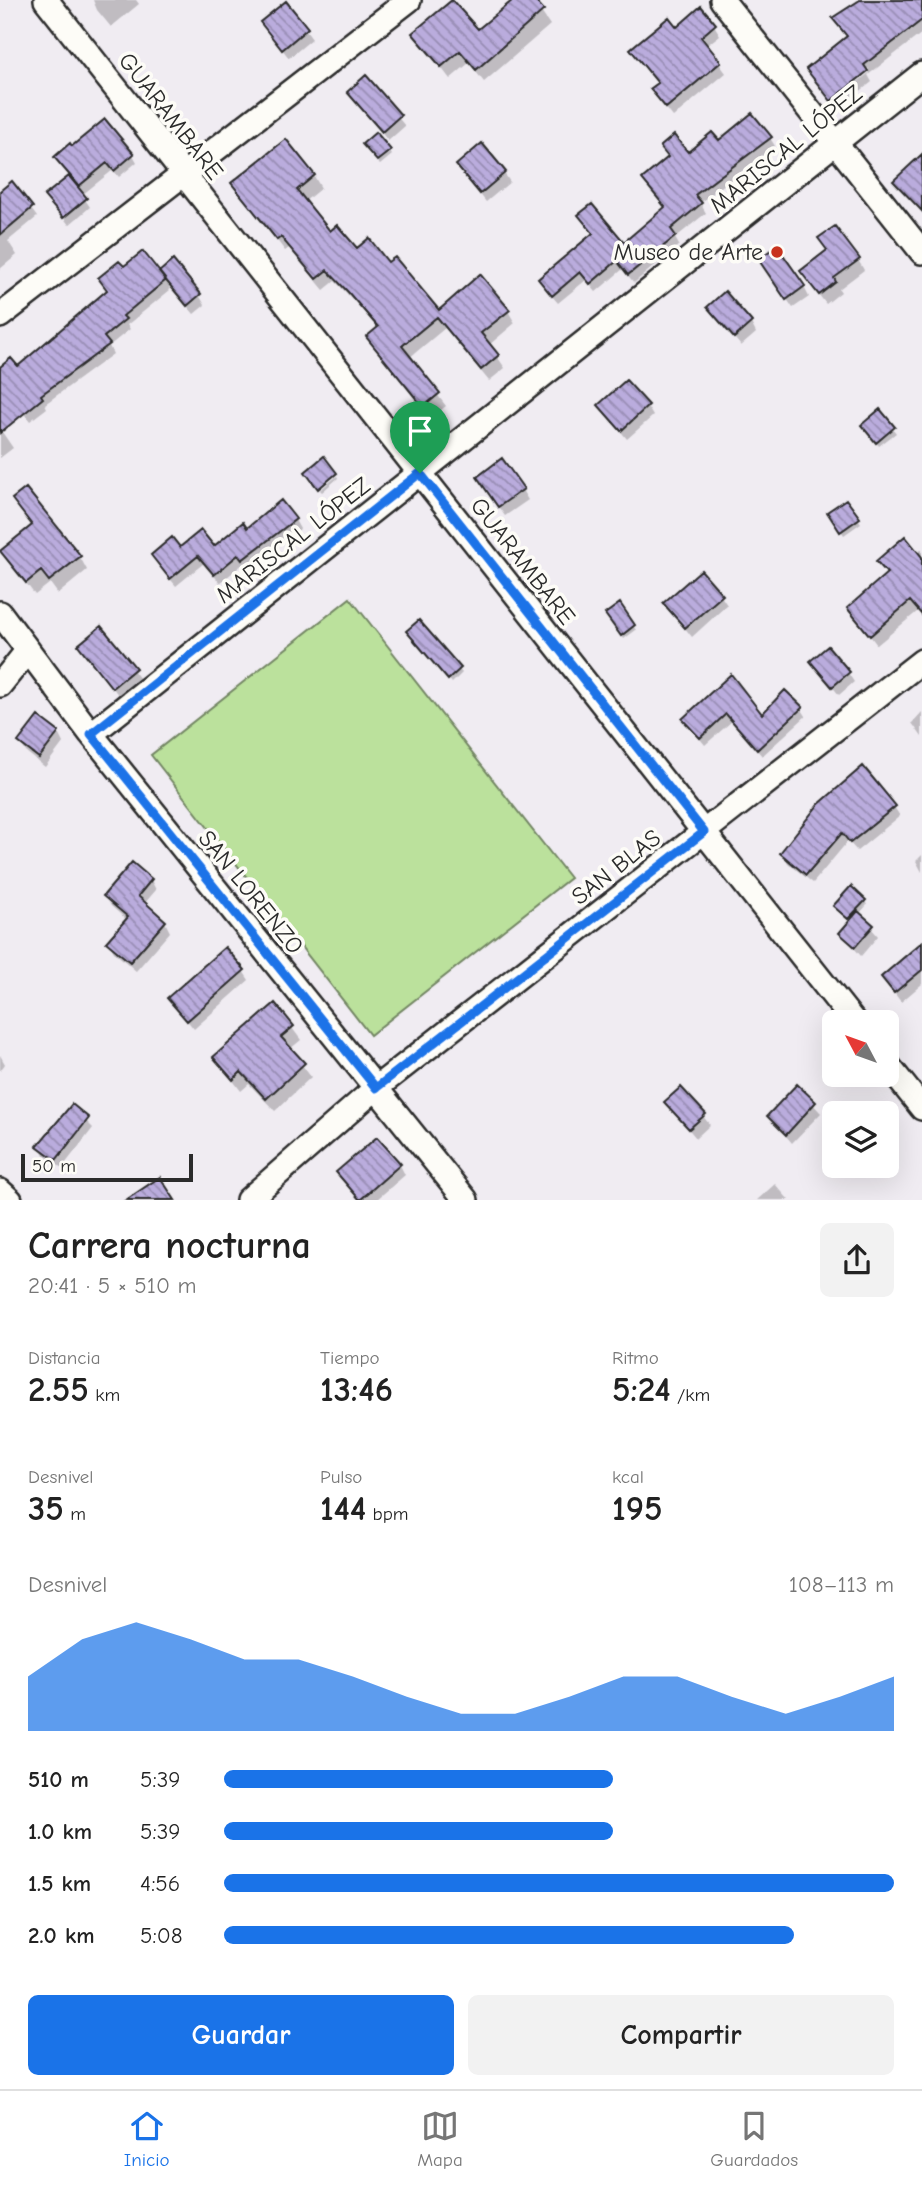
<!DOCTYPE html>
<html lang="es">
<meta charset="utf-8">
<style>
body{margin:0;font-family:"Comic Neue",sans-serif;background:#f2f2f2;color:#222;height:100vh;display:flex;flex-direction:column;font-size:26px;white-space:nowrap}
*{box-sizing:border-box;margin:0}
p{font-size:23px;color:#767676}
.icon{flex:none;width:38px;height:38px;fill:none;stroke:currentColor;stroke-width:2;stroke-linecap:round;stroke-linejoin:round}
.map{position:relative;height:1200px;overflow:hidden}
.panel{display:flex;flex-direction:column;background:#fff;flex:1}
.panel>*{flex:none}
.needle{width:46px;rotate:311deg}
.fabs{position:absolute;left:822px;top:1010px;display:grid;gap:14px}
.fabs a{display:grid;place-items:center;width:77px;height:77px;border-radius:10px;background:#fff;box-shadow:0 7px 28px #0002;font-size:35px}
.scale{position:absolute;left:21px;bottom:18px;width:172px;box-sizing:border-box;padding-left:7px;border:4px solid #2b2b2b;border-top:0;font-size:19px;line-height:24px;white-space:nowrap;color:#2b2b2b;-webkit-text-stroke:5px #fdfcf7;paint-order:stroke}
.pin{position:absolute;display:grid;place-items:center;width:60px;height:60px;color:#fff;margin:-72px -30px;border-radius:50% 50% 50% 0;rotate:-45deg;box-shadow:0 0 7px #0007}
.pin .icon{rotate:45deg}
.round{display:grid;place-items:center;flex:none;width:74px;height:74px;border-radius:10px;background:#f2f2f2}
.head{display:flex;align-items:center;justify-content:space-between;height:119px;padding:0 28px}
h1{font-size:38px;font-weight:700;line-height:52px}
.stats{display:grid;grid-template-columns:repeat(3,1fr);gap:10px;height:119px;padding:7px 28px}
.stats div{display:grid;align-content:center}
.stats b{font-size:35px;font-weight:700}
.stats small{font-size:19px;font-weight:400}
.stats p{font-size:19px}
.chart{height:196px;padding:14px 28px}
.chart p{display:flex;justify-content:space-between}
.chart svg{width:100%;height:126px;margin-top:7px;fill:#1a73e8;opacity:.7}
.cta{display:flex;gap:14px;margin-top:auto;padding:14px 28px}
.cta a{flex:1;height:80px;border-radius:10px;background:#1a73e8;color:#fff;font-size:28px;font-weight:700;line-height:80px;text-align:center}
.cta a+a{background:#f2f2f2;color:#222}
ul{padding:0 28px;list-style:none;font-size:23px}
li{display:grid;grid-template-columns:112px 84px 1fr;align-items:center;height:52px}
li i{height:18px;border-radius:9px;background:#1a73e8}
.tabs{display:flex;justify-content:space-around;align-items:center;height:98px;border-top:2px solid #e0e0e0;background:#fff;font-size:19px;color:#767676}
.tabs a{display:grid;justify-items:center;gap:4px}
.tabs .on{color:#1a73e8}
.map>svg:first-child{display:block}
.pitch{fill:#bbe19c;stroke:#738664;stroke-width:2}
.shadow{fill:#0003}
.building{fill:url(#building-back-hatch);stroke:#2b2b2b;stroke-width:2}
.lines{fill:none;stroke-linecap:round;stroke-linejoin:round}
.minor-casing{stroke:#2b2b2b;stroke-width:28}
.minor{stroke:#fdfcf7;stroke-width:23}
.route-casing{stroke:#fff;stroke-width:14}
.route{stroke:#1a73e8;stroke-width:9}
.poi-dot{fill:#c8321e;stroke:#fdfcf7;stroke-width:2.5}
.labels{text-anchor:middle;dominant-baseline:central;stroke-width:7;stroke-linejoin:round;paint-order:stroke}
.street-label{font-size:24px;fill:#2b2b2b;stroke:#fdfcf7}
.poi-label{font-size:24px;fill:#2b2b2b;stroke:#fdfcf7;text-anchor:end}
</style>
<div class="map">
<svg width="922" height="1200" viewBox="0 0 922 1200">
<defs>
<pattern id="building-back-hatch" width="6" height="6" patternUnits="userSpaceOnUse" patternTransform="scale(1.75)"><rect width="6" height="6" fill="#baacdd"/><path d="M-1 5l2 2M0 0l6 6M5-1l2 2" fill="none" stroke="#978cb3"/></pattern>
</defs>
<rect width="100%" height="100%" fill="#f0ecf2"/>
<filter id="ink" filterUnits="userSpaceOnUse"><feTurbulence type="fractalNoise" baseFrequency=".0143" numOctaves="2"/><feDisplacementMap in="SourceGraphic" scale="14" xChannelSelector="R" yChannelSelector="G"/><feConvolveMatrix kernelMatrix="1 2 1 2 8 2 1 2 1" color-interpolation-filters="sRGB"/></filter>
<g filter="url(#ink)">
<path class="pitch" d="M 350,598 L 570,878 L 370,1035 L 151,755 Z"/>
<path class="shadow" d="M 93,0 L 136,0 L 139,4 L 111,27 L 97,10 Z
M 516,0 L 533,0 L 550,25 L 484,82 L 469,63 L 450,79 L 415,33 L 477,31 Z
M 861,0 L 922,0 L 922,33 L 868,75 L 872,82 L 837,109 L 832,102 L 869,73 L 869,68 L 830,100 L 808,69 L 848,37 L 840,28 Z
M 286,4 L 312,39 L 289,58 L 262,23 Z
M 714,25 L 720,35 L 706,46 L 726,73 L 673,117 L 652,90 L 659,84 L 632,50 L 677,29 Z
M 366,78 L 405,126 L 388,141 L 349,92 Z
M 770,138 L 775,146 L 700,203 L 706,213 L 675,238 L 679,245 L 634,283 L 623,269 L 596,292 L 586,280 L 558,303 L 545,288 L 540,279 L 594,234 L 581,216 L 623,245 L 666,209 L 644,179 L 669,158 L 662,147 L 688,155 L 719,143 Z
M 366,148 L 389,151 L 392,155 L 380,165 Z
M 133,155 L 137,162 L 119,177 L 113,170 L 82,195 L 90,207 L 69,225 L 47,196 L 71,176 L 60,164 Z
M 458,166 L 504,173 L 510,182 L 486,202 Z
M 922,172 L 922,213 L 895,182 Z
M 314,176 L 321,188 L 304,202 L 330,233 L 357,251 L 388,265 L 438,312 L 508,311 L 515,323 L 489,345 L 505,368 L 489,381 L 445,328 L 409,358 L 446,406 L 431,418 L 376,349 L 369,337 L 378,329 L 357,304 L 335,281 L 324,290 L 289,248 L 285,251 L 234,183 Z
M 12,183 L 37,217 L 8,241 L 17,255 L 0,269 L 0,193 Z
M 858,260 L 864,270 L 839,289 L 841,292 L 826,304 L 808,281 Z
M 123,269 L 159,274 L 199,295 L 205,305 L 194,314 L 168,283 L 170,290 L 127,325 L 130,329 L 109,346 L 113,354 L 45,404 L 47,408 L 30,421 L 0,384 L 0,370 L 17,369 L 108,291 L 100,278 Z
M 766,269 L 804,287 L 809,297 L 793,308 Z
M 709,308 L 751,323 L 756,333 L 741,346 Z
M 600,406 L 647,406 L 653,416 L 627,439 Z
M 880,412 L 896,433 L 879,446 L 866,430 Z
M 0,429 L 13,448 L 0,458 Z
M 337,476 L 338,478 L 322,492 L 320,490 Z
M 484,487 L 522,490 L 528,500 L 505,516 Z
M 14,500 L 80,557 L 87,570 L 58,594 L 50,583 L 35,595 L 2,551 L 33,527 Z
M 829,513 L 858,519 L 861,523 L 844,535 Z
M 295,520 L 300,529 L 248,568 L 244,563 L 220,583 L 204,563 L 176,586 L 158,564 L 179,549 L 214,549 L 247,530 Z
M 922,549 L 922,616 L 918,611 L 877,645 L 849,608 L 887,575 L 878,561 L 917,553 Z
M 721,596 L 727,605 L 692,637 L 665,603 Z
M 619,606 L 636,630 L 624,639 L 610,619 Z
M 419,623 L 462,673 L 452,683 L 411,636 Z
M 101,628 L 140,679 L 119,696 L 80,645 Z
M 813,662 L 848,673 L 854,682 L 839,695 Z
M 730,677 L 762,717 L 801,708 L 806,716 L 762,756 L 732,721 L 705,745 L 684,719 Z
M 922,712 L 922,737 L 912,723 Z
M 58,733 L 63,743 L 45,767 L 26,752 L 20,742 Z
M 894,807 L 900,816 L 857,851 L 848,841 L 813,883 L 788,863 L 783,853 Z
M 922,855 L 922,872 L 916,861 Z
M 151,880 L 156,890 L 144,904 L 165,922 L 170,932 L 136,971 L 114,952 L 108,942 L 127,920 L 111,906 L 105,896 Z
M 865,901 L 867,905 L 859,914 L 878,936 L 861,956 L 841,933 L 850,922 L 835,906 Z
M 922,944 L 922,984 L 901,1002 L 883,978 Z
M 243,971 L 249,980 L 194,1029 L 169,998 Z
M 275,1005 L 301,1040 L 290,1049 L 311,1077 L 275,1111 L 249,1084 L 241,1091 L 215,1057 Z
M 0,1055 L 5,1064 L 0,1071 Z
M 797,1087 L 821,1113 L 792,1143 L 769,1116 Z
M 681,1089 L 710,1125 L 696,1138 L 666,1102 Z
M 72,1107 L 93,1128 L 62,1168 L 44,1155 L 40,1146 Z
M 400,1165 L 405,1175 L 376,1200 L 359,1200 L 338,1173 Z
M 775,1184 L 789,1200 L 757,1200 Z"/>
<path class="building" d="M 452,0 L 478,29 L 513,0 L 535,0 L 544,10 L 476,70 L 460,51 L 441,67 L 412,33 Z
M 860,0 L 922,0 L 922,20 L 864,65 L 868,71 L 831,101 L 806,69 L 847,36 L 832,18 Z
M 286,1 L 308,28 L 282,50 L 260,22 Z
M 701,6 L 716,24 L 701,37 L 721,62 L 666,108 L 650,89 L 658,83 L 630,49 L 669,17 L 677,27 Z
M 366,75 L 401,115 L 382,132 L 347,92 Z
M 752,113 L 772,137 L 695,195 L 702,203 L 671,229 L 676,236 L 628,275 L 617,261 L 590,284 L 580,272 L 552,296 L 538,279 L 593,233 L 578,215 L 592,204 L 624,242 L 665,207 L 642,179 L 668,157 L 660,147 L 674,135 L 688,152 L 712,132 L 719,140 Z
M 105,119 L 134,154 L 114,171 L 107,163 L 79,186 L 54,157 L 70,143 L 72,146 Z
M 376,132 L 391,150 L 377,161 L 362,144 Z
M 286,139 L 315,175 L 297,190 L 330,231 L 337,225 L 357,248 L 369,238 L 388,262 L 395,257 L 439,310 L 480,274 L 510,310 L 481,333 L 499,355 L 481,370 L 437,317 L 402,346 L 440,393 L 423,407 L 366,337 L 378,327 L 348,292 L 327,270 L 316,279 L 281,237 L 277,240 L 231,183 Z
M 482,143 L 506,172 L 480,194 L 456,165 Z
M 922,154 L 922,211 L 893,181 Z
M 69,176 L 87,198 L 63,218 L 44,196 Z
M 12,181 L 33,207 L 0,235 L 0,191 Z
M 835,226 L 860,259 L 834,278 L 836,282 L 819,295 L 800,271 L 827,250 L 818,238 Z
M 777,246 L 805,286 L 786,300 L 758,259 Z
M 143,251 L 166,280 L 123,316 L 126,319 L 104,337 L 110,344 L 41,395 L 43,398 L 0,433 L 0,367 L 11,358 L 18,366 L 107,290 L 98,278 L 119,261 L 124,266 Z
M 173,260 L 201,294 L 187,306 L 159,272 Z
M 725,291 L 752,322 L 734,338 L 707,307 Z
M 626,380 L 649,405 L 621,431 L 598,405 Z
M 880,409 L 895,427 L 876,443 L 861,425 Z
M 324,456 L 337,473 L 318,489 L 305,472 Z
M 502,458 L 524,489 L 498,507 L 477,477 Z
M 26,488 L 81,556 L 49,581 L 41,571 L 26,583 L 0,551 L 32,525 L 12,499 Z
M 846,499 L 860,518 L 840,532 L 827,512 Z
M 281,500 L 296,519 L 242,560 L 238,555 L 214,575 L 198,556 L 170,579 L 151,555 L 172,537 L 180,547 L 201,530 L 214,546 L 243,522 L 247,528 Z
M 905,536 L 922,557 L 922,615 L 910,601 L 870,636 L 847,608 L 887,573 L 876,561 Z
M 701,570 L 723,595 L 685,628 L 663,603 Z
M 620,603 L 635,625 L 621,636 L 605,614 Z
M 419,620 L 461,668 L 448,680 L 406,631 Z
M 101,626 L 136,668 L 112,688 L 78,645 Z
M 828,646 L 850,672 L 832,687 L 810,661 Z
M 731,674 L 762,714 L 785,690 L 803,707 L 757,750 L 726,714 L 700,738 L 682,719 Z
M 38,716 L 59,732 L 39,758 L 18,742 Z
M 863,766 L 896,806 L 850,843 L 842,833 L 806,875 L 780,853 L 818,805 Z
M 132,862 L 152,879 L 138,896 L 166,921 L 130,962 L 106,942 L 128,917 L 103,896 Z
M 851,886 L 866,900 L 848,919 L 833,906 Z
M 858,911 L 874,925 L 855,947 L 839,933 Z
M 922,942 L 922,970 L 894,993 L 881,977 Z
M 225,947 L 245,970 L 187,1021 L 167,998 Z
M 275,1003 L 294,1026 L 281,1037 L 305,1063 L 266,1099 L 241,1072 L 233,1080 L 213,1057 Z
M 797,1084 L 816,1102 L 786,1135 L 767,1116 Z
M 681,1087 L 706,1114 L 689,1129 L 664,1102 Z
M 72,1104 L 89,1118 L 56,1160 L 37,1146 Z
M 377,1137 L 401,1164 L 360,1200 L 336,1172 Z
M 160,1177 L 175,1200 L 126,1200 Z"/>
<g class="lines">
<defs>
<path id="minor" d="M 46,0 L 854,1022
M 722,0 L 922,252
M 0,316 L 409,0
M 0,613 L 91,734 L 466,1200
M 0,685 L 28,650
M 91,734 L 922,74
M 887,1064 L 922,1108
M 0,1191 L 10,1200
M 248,1200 L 376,1088 L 922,661"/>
</defs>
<use href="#minor" class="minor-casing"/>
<use href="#minor" class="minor"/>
</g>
</g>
<g class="lines" filter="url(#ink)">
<defs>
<path id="route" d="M 420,473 L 704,832 L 376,1088 L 91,734 Z"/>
</defs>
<use href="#route" class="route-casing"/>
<use href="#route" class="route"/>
</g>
<circle class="poi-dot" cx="777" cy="252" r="7"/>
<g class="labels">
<g class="street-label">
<text transform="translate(171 116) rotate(52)">GUARAMBARE</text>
<text transform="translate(786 149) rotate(-39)">MARISCAL LÓPEZ</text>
<text transform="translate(293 540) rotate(-38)">MARISCAL LÓPEZ</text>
<text transform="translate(523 561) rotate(52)">GUARAMBARE</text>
<text transform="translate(616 867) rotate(-38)">SAN BLAS</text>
<text transform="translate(251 892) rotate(51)">SAN LORENZO</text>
</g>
<g class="poi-label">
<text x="763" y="252">Museo de Arte</text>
</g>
</g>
</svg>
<div class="fabs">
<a><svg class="needle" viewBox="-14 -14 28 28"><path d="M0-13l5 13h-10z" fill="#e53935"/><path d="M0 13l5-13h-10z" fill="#767676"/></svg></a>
<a><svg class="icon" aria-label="layers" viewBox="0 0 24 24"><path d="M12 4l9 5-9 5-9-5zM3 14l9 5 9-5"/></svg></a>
</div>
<div class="scale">50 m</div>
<div class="pin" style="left:420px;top:473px;background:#1e9e55"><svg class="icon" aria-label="arrive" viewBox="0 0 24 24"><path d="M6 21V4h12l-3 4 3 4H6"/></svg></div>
</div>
<section class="panel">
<div class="head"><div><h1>Carrera nocturna</h1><p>20:41 · 5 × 510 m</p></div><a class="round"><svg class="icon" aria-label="share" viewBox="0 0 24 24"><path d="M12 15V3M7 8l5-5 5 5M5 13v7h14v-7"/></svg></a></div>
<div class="stats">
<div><p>Distancia</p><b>2.55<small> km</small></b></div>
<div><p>Tiempo</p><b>13:46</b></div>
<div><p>Ritmo</p><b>5:24<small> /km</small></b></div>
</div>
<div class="stats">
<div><p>Desnivel</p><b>35<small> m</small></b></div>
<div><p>Pulso</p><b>144<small> bpm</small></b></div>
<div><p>kcal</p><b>195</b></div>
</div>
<div class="chart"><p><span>Desnivel</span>108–113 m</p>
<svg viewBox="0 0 160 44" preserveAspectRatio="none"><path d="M0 44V25L10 12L20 6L30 12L40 19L50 19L60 25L70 32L80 38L90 38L100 32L110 25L120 25L130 32L140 38L150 32L160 25V44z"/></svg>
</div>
<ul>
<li><b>510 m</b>5:39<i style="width:58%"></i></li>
<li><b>1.0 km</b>5:39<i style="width:58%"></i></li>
<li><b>1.5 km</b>4:56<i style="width:100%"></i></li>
<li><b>2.0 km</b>5:08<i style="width:85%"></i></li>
</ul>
<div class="cta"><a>Guardar</a><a>Compartir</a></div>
</section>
<nav class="tabs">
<a class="on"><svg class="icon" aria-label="home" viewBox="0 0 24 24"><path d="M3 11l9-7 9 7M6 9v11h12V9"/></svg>Inicio</a>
<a><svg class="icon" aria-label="map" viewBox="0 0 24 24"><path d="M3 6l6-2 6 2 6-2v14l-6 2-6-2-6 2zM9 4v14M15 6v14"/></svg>Mapa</a>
<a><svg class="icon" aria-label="saved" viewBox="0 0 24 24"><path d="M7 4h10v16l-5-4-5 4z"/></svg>Guardados</a>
</nav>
